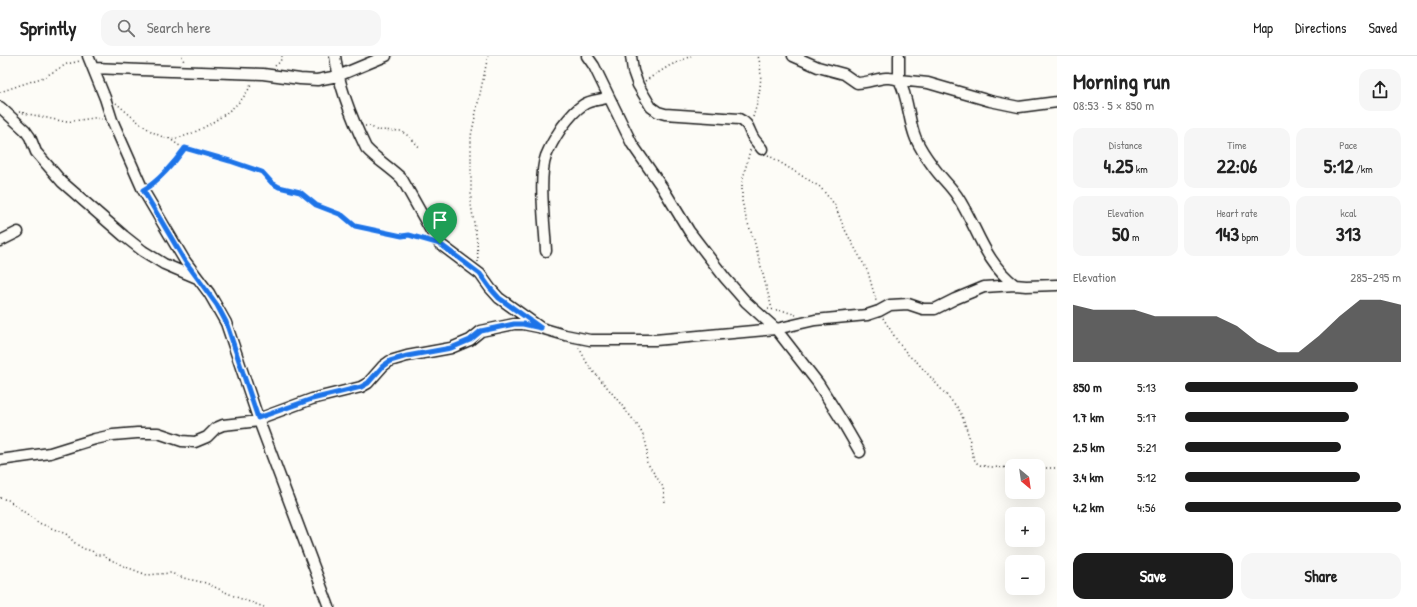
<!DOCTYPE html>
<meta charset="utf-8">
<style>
body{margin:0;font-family:"Patrick Hand",sans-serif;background:#f6f6f6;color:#222;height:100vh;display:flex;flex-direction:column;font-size:15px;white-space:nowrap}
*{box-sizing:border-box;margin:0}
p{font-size:13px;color:#767676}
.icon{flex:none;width:22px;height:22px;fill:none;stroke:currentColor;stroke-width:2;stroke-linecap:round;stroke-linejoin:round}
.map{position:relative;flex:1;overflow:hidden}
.side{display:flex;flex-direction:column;background:#fff;width:360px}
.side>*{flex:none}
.needle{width:26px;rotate:151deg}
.fabs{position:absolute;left:1005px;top:403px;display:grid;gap:8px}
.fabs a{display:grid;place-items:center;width:40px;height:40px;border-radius:8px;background:#fff;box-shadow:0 4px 16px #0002;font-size:20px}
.pin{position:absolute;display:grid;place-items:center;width:34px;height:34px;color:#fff;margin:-41px -17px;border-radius:50% 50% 50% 0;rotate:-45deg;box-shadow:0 0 4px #0007}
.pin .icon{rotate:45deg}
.round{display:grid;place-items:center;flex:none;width:42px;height:42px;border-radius:12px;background:#f6f6f6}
.summary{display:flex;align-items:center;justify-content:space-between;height:68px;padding:0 16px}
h1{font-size:22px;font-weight:700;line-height:30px}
.metrics{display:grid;grid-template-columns:repeat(3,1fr);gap:6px;height:68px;padding:4px 16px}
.metrics div{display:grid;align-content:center;border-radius:10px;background:#f6f6f6;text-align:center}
.metrics b{font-size:20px;font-weight:700}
.metrics small{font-size:11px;font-weight:400}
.metrics p{font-size:11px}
.chart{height:112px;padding:8px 16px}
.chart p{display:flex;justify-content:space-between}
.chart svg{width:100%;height:72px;margin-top:4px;fill:#1c1c1c;opacity:.7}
.action{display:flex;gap:8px;margin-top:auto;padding:8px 16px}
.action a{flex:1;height:46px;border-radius:12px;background:#1c1c1c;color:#fff;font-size:16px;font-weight:700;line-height:46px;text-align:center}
.action a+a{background:#f6f6f6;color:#222}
ul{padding:0 16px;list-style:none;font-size:13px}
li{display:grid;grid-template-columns:64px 48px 1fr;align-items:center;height:30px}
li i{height:10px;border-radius:5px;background:#1c1c1c}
header{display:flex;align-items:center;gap:24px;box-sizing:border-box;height:56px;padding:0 20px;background:#fff;border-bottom:1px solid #e0e0e0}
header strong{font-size:19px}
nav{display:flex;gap:22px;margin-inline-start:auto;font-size:14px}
.search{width:280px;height:36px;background:#f6f6f6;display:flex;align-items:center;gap:10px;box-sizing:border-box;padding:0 14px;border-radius:12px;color:#767676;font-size:15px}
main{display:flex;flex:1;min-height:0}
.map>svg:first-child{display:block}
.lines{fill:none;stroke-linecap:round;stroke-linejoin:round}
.street-casing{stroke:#1c1c1c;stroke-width:13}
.path{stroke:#1c1c1c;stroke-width:1.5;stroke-dasharray:1 3;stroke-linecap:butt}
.street{stroke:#fdfcf7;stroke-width:10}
.route-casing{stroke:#fff;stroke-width:8}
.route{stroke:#1a73e8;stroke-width:5}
</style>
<header>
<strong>Sprintly</strong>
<div class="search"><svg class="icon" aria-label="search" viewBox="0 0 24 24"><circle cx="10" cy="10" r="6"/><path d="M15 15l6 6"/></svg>Search here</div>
<nav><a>Map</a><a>Directions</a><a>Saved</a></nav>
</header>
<main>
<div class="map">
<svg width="1057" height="551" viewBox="0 0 1057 551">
<rect width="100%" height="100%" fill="#fdfcf7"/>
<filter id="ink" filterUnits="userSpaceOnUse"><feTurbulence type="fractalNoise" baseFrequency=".025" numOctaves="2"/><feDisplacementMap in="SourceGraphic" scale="8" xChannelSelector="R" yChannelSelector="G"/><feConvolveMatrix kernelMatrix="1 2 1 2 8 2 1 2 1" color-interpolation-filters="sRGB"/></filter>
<g filter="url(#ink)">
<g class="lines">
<defs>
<path id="street" d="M 88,0 L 105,42 L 112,64 L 143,134 L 185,205 L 209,237 L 226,267 L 259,365 L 329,551
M 335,0 C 339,32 352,63 366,92 C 377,104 391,112 402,123 L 434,180 L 440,188 L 480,218 L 490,232 L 499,242 L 541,272 L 565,279 L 590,284 L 655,284 L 776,273 L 815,264 L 867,259 L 879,255 L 890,249 L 908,248 L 923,253 L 935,253 L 955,243 L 984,231 L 1015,229 L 1026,230 L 1057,229
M 587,0 L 594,10 L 632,88 L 664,134 L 689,175 L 725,222 L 746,246 L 776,273 L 818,327 L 842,365 L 860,396
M 631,0 L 633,15 L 638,29 L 651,51 L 658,56 L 665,58 L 739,63 C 750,68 748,74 754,83 C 756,86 759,89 762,93
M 793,0 L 818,11 L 844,18 L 857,27 C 871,27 885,18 899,24 C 909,43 908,64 916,83 C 920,92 926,101 932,109 C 939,120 950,129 957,140 C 977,170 984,206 1015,229
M 899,0 L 899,24 L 928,27 L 990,45 L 1019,51 L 1057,46
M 94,12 L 141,14 L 263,18 L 300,23 L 317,24 L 338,20 L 386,0
M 0,51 L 25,74 L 30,81 L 36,96 L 62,126 L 124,180 L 143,195 L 164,208 L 197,222
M 0,185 L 18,176
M 546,195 C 545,170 538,122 546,100 C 550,90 556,80 562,71 C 568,63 575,54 583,49 C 592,43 600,45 609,41
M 258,363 L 312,343 L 361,331 L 368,327 L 383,310 L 390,305 L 407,300 L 451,292 L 470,284 L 481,275 L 514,268 L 523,268 L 538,271
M 0,404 L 50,397 L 95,383 L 113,379 L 137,377 L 158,377 L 182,385 L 195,386 L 207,381 L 216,372 L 223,369 L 259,365"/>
</defs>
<use href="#street" class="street-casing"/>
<path class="path" d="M 182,0 L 184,6
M 275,10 L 280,6 L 282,0
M 645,25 L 669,10 L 691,0
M 0,36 L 44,21 L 67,8 L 80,5
M 116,47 C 130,59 149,77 166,82 C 184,87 223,61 236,49 C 243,43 248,35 252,27
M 19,56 L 66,66 L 94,62 L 102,63
M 753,61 C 759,43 764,19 758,0
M 365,70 L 370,70 L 376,74 L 401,75 L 410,81 L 420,92
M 169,82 L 178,89 L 189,94 L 230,105 L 262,116 L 272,127 L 279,131 L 301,136 L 316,149 L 342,159 L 355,171 L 402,180 L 409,179 L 425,184
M 750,94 L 742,127 L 742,145 L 746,162 L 754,184 L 772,253
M 768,99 L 820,131 L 835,149 L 844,172 L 868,216 L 876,245
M 151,129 L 170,110 L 185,92
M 478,206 L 477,185 L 471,149 L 471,80 L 488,0
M 768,253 L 784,255 L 796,259
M 883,262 L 898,286 L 909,300 L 917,306 L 958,352 C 963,361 966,371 969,381 C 971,389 971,402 978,408 C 984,412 1004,411 1012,412
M 579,292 C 583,298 586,307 591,313 C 602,325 613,338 623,351 C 636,367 651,383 646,405 L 663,431 L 665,446
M 1038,412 L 1057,412
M 0,442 L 8,444 L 39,467 L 66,478 L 76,488 L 84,493 L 92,495 L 96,499 L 103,499 L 112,505 L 115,505 L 121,509 L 147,519 L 171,517 L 183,522 L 206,527 L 236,541 L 264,551"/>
<use href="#street" class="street"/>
</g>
</g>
<g class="lines" filter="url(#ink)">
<defs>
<path id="route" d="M 185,92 L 230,105 L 262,116 L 272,127 L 279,131 L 300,136 L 316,149 L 342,159 L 355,170 L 402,180 L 409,179 L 440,188 L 480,218 L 490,232 L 499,242 L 541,272 L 523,268 L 514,268 L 481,275 L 470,284 L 451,292 L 407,300 L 390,305 L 383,310 L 368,327 L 361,331 L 312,343 L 258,362 L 226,266 L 217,249 L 185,205 L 143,134 C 158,126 175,106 185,92 Z"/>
</defs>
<use href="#route" class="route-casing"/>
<use href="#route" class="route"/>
</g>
</svg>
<div class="fabs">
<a><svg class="needle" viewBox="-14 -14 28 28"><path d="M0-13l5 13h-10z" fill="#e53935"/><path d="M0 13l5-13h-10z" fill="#767676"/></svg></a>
<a>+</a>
<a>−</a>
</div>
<div class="pin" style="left:440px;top:188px;background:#1e9e55"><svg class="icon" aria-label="arrive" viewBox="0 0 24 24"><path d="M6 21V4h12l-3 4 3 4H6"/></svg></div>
</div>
<section class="side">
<div class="summary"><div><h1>Morning run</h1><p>08:53 · 5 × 850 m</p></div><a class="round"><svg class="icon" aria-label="share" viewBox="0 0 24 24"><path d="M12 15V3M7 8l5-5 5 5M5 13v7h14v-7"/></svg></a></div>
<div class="metrics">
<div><p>Distance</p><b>4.25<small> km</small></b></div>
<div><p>Time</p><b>22:06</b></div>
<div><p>Pace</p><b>5:12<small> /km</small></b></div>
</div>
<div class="metrics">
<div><p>Elevation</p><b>50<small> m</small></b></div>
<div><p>Heart rate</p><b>143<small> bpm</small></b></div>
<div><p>kcal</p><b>313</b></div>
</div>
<div class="chart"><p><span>Elevation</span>285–295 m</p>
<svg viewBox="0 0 160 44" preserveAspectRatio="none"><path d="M0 44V9L10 12L20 12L30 12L40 16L50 16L60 16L70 16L80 22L90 32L100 38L110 38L120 28L130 16L140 6L150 6L160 9V44z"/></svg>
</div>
<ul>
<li><b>850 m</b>5:13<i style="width:80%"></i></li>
<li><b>1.7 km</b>5:17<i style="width:76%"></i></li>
<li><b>2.5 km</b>5:21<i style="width:72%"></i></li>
<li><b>3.4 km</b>5:12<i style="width:81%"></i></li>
<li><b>4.2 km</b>4:56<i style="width:100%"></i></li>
</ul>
<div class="action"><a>Save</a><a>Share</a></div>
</section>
</main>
